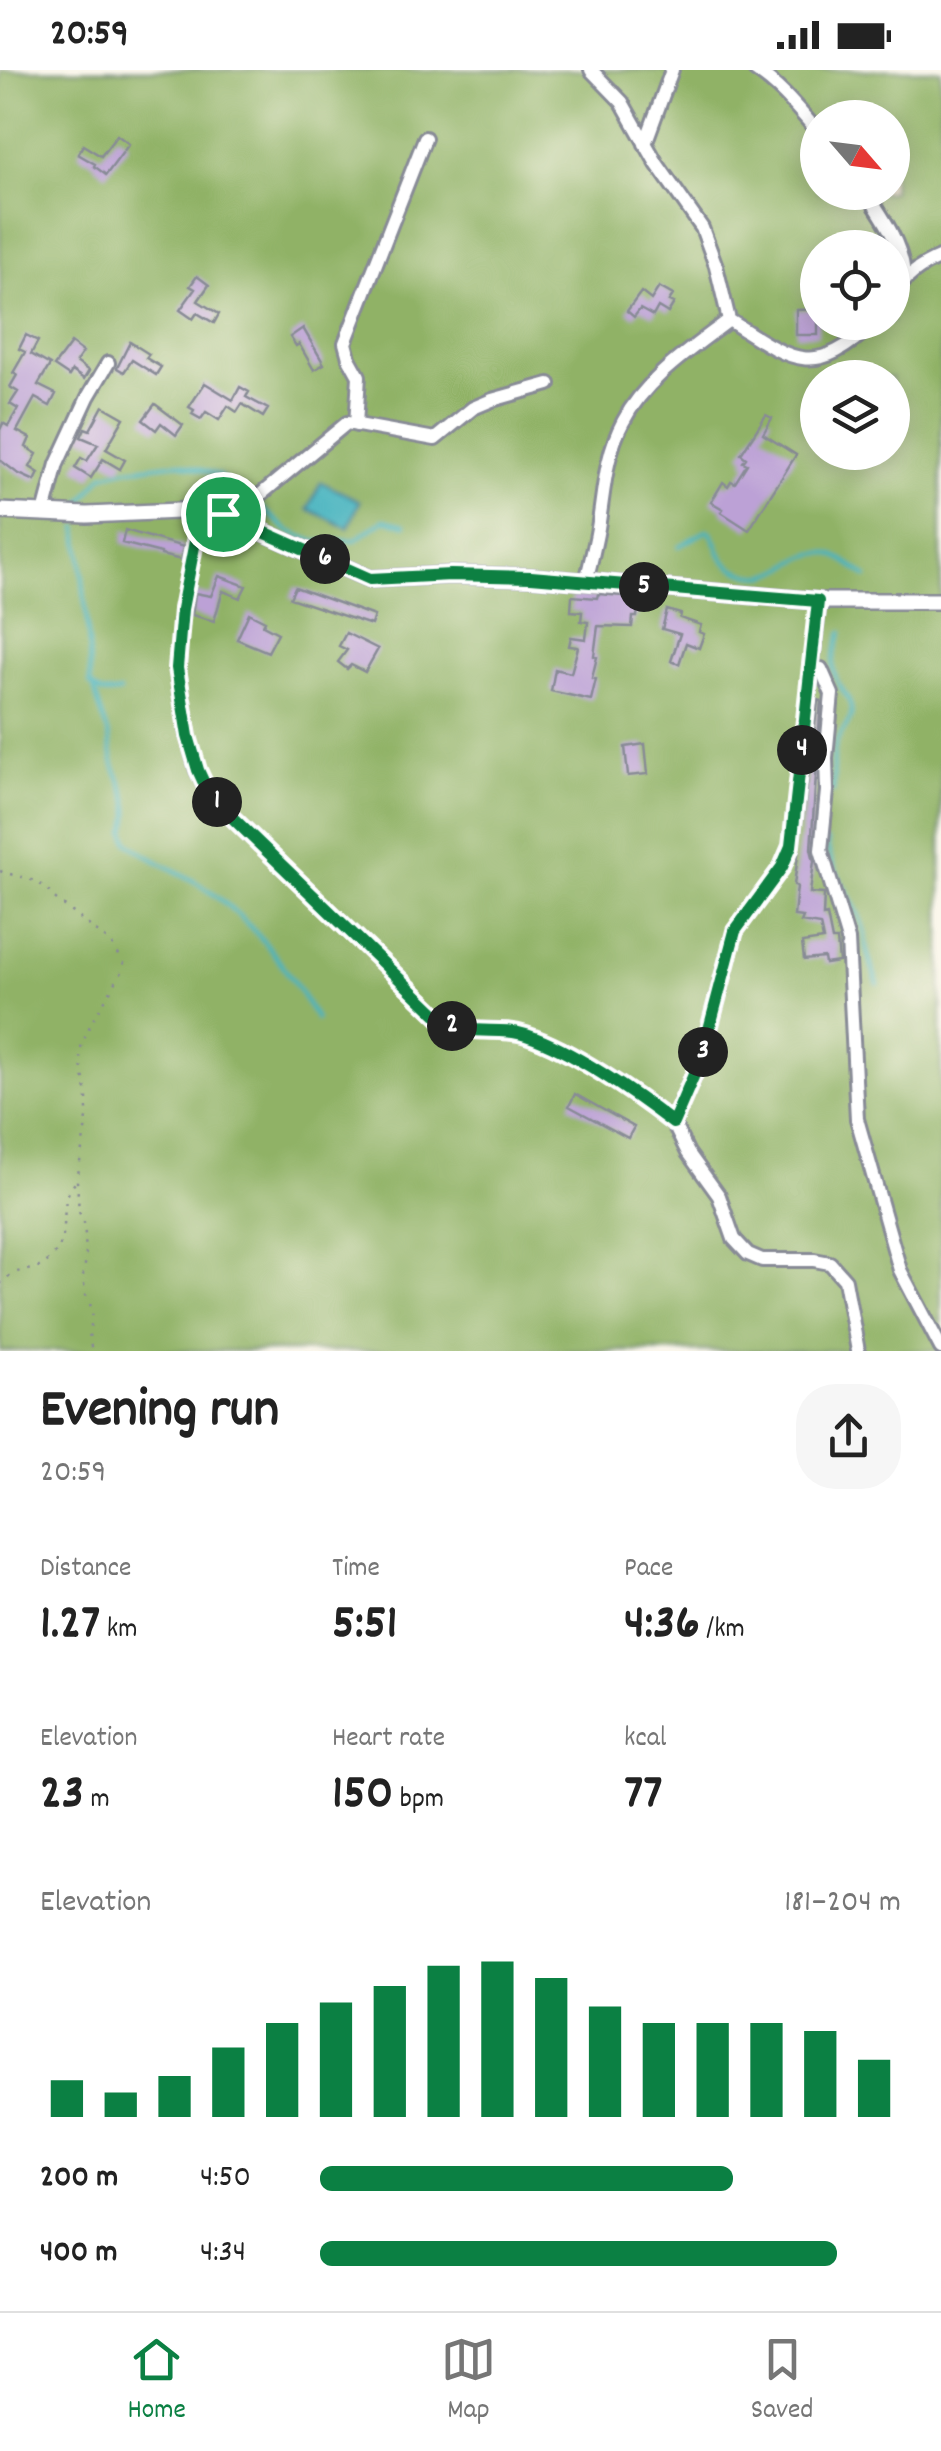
<!DOCTYPE html>
<meta charset="utf-8">
<style>
body{margin:0;font-family:Dekko,sans-serif;background:#f6f6f6;color:#222;height:100vh;display:flex;flex-direction:column;font-size:38px;white-space:nowrap}
*{box-sizing:border-box;margin:0}
p{font-size:32px;color:#767676}
.icon{flex:none;width:55px;height:55px;fill:none;stroke:currentColor;stroke-width:2;stroke-linecap:round;stroke-linejoin:round}
.map{position:relative;height:1281px;overflow:hidden}
.side{display:flex;flex-direction:column;background:#fff;flex:1}
.side>*{flex:none}
.needle{width:65px;rotate:118deg}
.buttons{position:absolute;left:800px;top:30px;display:grid;gap:20px}
.buttons a{display:grid;place-items:center;width:110px;height:110px;border-radius:50%;background:#fff;box-shadow:0 5px 25px #0003;font-size:50px}
.pin{position:absolute;display:grid;place-items:center;width:85px;height:85px;color:#fff;margin:-42px;border:5px solid #fff;border-radius:50%;box-shadow:0 2px 10px #0007}
.km{position:absolute;width:50px;height:50px;margin:-25px;border-radius:50%;background:#222;color:#fff;font-size:28px;line-height:50px;text-align:center}
.round{display:grid;place-items:center;flex:none;width:105px;height:105px;border-radius:40px;background:#f6f6f6}
.headline{display:flex;align-items:center;justify-content:space-between;height:170px;padding:0 40px}
h1{font-size:55px;font-weight:800;line-height:75px}
.metrics{display:grid;grid-template-columns:repeat(3,1fr);gap:15px;height:170px;padding:10px 40px}
.metrics div{display:grid;align-content:center}
.metrics b{font-size:50px;font-weight:800}
.metrics small{font-size:28px;font-weight:400}
.metrics p{font-size:28px}
.chart{height:280px;padding:20px 40px}
.chart p{display:flex;justify-content:space-between}
.chart svg{width:100%;height:180px;margin-top:10px;stroke:#0b8043;stroke-width:6}
ul{padding:0 40px;list-style:none;font-size:32px}
li{display:grid;grid-template-columns:160px 120px 1fr;align-items:center;height:75px}
li i{height:25px;border-radius:12px;background:#0b8043}
.status{display:flex;justify-content:space-between;align-items:center;height:70px;padding:0 50px;background:#fff;direction:ltr}
.status svg{height:28px;fill:currentColor}
.dock{display:flex;justify-content:space-around;align-items:center;height:140px;border-top:2px solid #e0e0e0;background:#fff;font-size:28px;color:#767676}
.dock a{display:grid;justify-items:center;gap:5px}
.dock .selected{color:#0b8043}
.map>svg:first-child{display:block}
.forest{fill:#90b266;stroke:#567062;stroke-width:2.5;fill-rule:evenodd}
.water{fill:#44b3bf;stroke:#30718e;stroke-width:2.5}
.lines{fill:none;stroke-linecap:round;stroke-linejoin:round}
.stream{stroke:#44b3bf;stroke-width:4}
.building{fill:#bca1d6}
.minor-casing{stroke:#888b96;stroke-width:18}
.major-casing{stroke:#888b96;stroke-width:20}
.path{stroke:#888b96;stroke-width:2.5;stroke-dasharray:2.5 8;stroke-linecap:butt}
.minor{stroke:#fff;stroke-width:12}
.major{stroke:#fff;stroke-width:15}
.route-casing{stroke:#fff;stroke-width:20}
.route{stroke:#0b8043;stroke-width:12}
</style>
<div class="status"><b>20:59</b><svg viewBox="0 0 49 12"><path d="M0 12V9h3v3zM5 12V6h3v6zM10 12V3h3v9zM15 12V0h3v12zM26 1h20v11H26zM47 4h2v5h-2z"/></svg></div>
<div class="map">
<svg width="941" height="1281" viewBox="0 0 941 1281">
<rect width="100%" height="100%" fill="#fbf7ec"/>
<filter id="ink" filterUnits="userSpaceOnUse"><feTurbulence type="fractalNoise" baseFrequency=".01" numOctaves="2"/><feDisplacementMap in="SourceGraphic" scale="20" xChannelSelector="R" yChannelSelector="G"/><feConvolveMatrix kernelMatrix="1 2 1 2 8 2 1 2 1" color-interpolation-filters="sRGB"/></filter>
<filter id="wash" filterUnits="userSpaceOnUse"><feTurbulence type="fractalNoise" baseFrequency=".0048" numOctaves="4" result="noise"/><feDisplacementMap in="SourceGraphic" scale="40" xChannelSelector="R" yChannelSelector="G"/><feGaussianBlur stdDeviation="2.25" result="paint"/><feColorMatrix in="noise" values="0 0 0 0 0 0 0 0 0 0 0 0 0 0 0 0 0 1.4 0 .05"/><feComposite in="paint" operator="in"/></filter>
<g filter="url(#wash)">
<rect width="100%" height="100%" fill="#f5e7cf"/>
<path class="forest" d="M 0,0 L 941,0 L 941,1281 L 0,1281 ZM 818,48 L 892,48 L 892,122 L 818,122 ZM 818,178 L 892,178 L 892,252 L 818,252 ZM 818,308 L 892,308 L 892,382 L 818,382 Z"/>
<path class="water" d="M 321,412 L 360,431 L 348,458 L 308,439 Z"/>
<g class="lines">
<path class="stream" d="M 80,434 L 103,405 L 127,399 L 180,393 L 218,405 L 250,428
M 258,434 L 287,460 L 315,472 L 355,470 L 384,450 L 405,455
M 78,457 L 89,575 L 90,614 C 100,624 105,626 120,622
M 679,476 L 708,460 C 721,472 715,488 734,498 C 778,522 791,481 825,483 C 839,484 856,499 867,507
M 94,618 C 98,635 104,650 109,666 C 111,676 111,688 115,698 C 123,718 136,739 125,761 L 128,772 C 152,792 182,802 208,820 C 255,854 288,898 316,949
M 833,722 C 835,706 831,689 836,674 C 839,663 849,656 851,646 C 854,628 837,618 834,602 C 831,589 838,574 842,562
M 827,771 C 830,805 856,828 864,860 C 866,867 865,869 866,876 C 868,889 874,902 878,914"/>
</g>
<g id="blocks">
<path class="building" d="M 117,65 L 129,74 L 106,105 L 94,96 L 95,94 L 78,84 L 83,75 L 101,86 Z
M 197,206 L 209,215 L 198,231 L 219,244 L 214,253 L 197,243 L 193,249 L 180,240 L 195,219 L 190,216 Z
M 659,217 L 673,225 L 669,231 L 674,233 L 668,243 L 658,237 L 653,246 L 640,239 L 634,247 L 627,241 L 641,222 L 651,230 Z
M 818,239 L 818,265 L 796,265 L 796,240 Z
M 303,258 L 324,294 L 314,300 L 299,274 L 296,276 L 290,267 Z
M 26,265 L 38,271 L 31,284 L 50,295 L 38,315 L 56,324 L 50,336 L 35,328 L 17,361 L 30,368 L 26,377 L 37,384 L 30,397 L 39,403 L 35,411 L 17,403 L 0,390 L 0,360 L 3,353 L 8,356 L 18,339 L 10,334 L 18,322 L 10,317 L 17,305 L 13,303 L 25,282 L 19,279 Z
M 130,272 L 149,284 L 146,288 L 161,297 L 156,305 L 132,290 L 124,302 L 117,298 Z
M 71,273 L 83,282 L 76,292 L 89,301 L 84,309 L 72,301 L 69,306 L 54,296 Z
M 205,313 L 233,330 L 240,317 L 249,322 L 246,327 L 268,339 L 263,347 L 242,334 L 237,342 L 228,336 L 219,350 L 206,342 L 201,349 L 192,344 L 194,340 L 189,337 Z
M 155,334 L 183,355 L 176,365 L 161,353 L 156,360 L 143,350 Z
M 103,336 L 124,348 L 106,379 L 125,390 L 120,399 L 103,389 L 91,408 L 75,398 L 81,388 L 87,391 L 98,374 L 81,367 L 85,358 L 90,360 Z
M 766,345 L 772,348 L 763,364 L 796,385 L 749,460 L 721,442 L 723,439 L 711,432 L 723,412 L 728,416 L 731,411 L 735,413 L 747,394 L 743,392 L 746,388 L 741,384 Z
M 125,460 L 184,477 L 181,490 L 161,485 L 161,483 L 122,473 Z
M 219,506 L 246,516 L 240,528 L 223,521 L 214,551 L 192,545 L 195,523 L 211,526 Z
M 295,517 L 374,546 L 371,555 L 290,528 Z
M 598,524 L 649,528 L 647,539 L 638,538 L 637,547 L 633,547 L 632,557 L 598,556 L 594,586 L 597,587 L 592,608 L 596,609 L 591,630 L 551,621 L 555,599 L 571,603 L 578,577 L 569,576 L 571,567 L 586,569 L 588,552 L 581,551 L 582,542 L 571,541 L 572,526 L 597,528 Z
M 667,540 L 681,544 L 680,548 L 701,555 L 699,562 L 704,564 L 699,578 L 686,573 L 679,594 L 671,591 L 680,564 L 662,559 Z
M 249,543 L 265,551 L 263,555 L 278,563 L 268,582 L 237,569 Z
M 346,563 L 378,579 L 365,602 L 351,595 L 347,599 L 338,592 L 347,580 L 339,576 Z
M 818,630 L 821,631 L 811,779 L 814,791 L 810,823 L 824,824 L 823,846 L 827,845 L 832,870 L 837,870 L 839,892 L 825,894 L 824,888 L 804,890 L 802,873 L 823,870 L 820,855 L 801,852 L 803,847 L 794,846 L 797,816 L 794,815 Z
M 645,674 L 648,704 L 628,706 L 625,677 Z
M 575,1024 L 634,1057 L 628,1068 L 569,1036 Z"/>
</g>
</g>
<g filter="url(#ink)">
<use href="#blocks" fill-opacity="0" stroke="#888b96" stroke-width="2.5"/>
<g class="lines">
<defs>
<path id="minor" d="M 591,0 L 622,32 L 657,94 L 702,158 L 716,196 L 729,250 C 792,291 814,310 875,252
M 755,0 C 781,17 798,39 818,62
M 645,74 L 672,0
M 866,122 C 883,147 904,178 904,208
M 892,227 C 905,207 919,196 941,187
M 356,355 L 359,306 L 349,288 L 345,273 L 425,68
M 201,440 L 182,539 L 177,598 L 188,666 L 197,700 L 210,726 L 443,951 C 473,967 496,955 526,965 C 573,980 634,1023 673,1053
M 44,443 L 57,394 L 88,327 L 108,293
M 223,443 L 248,435 L 347,353 L 435,369 L 473,338 L 492,330 L 549,314
M 586,512 C 590,494 595,476 598,458 C 604,422 605,385 623,352 C 645,309 691,279 729,250
M 819,531 L 791,776 L 782,797 L 735,861 L 702,986 L 673,1053 L 688,1083 L 719,1126 L 734,1169 L 748,1184 L 762,1190 L 814,1190 L 830,1193 L 845,1210 L 858,1281
M 811,598 L 821,599 L 832,624 L 826,688 L 827,721 L 821,780 L 848,870 L 857,1049 L 900,1200 L 941,1278"/>
<path id="major" d="M 0,441 L 87,445 L 201,440 L 218,442 L 370,509 L 451,505 L 531,507 L 819,531 L 941,531"/>
</defs>
<use href="#minor" class="minor-casing"/>
<use href="#major" class="major-casing"/>
<path class="path" d="M 0,801 C 19,808 40,807 52,826 L 111,873 L 124,893 L 122,902 L 91,953 L 81,977 L 80,989 L 87,1026 L 87,1048 L 77,1111 L 79,1142 L 84,1152 L 85,1165 L 86,1189 L 83,1205 L 85,1223 L 93,1241 L 89,1268 L 92,1281
M 0,1214 C 4,1211 7,1207 12,1204 C 25,1198 36,1202 48,1191 C 77,1166 53,1135 76,1112"/>
<use href="#minor" class="minor"/>
<use href="#major" class="major"/>
</g>
</g>
<g class="lines" filter="url(#ink)">
<defs>
<path id="route" d="M 201,440 L 223,444 L 370,509 L 451,505 L 531,507 L 818,531 L 791,776 L 782,797 L 735,861 L 702,986 L 673,1053 C 634,1023 572,980 526,965 C 496,955 473,968 443,951 L 210,726 L 198,700 L 188,666 L 177,598 L 182,539 Z"/>
</defs>
<use href="#route" class="route-casing"/>
<use href="#route" class="route"/>
</g>
</svg>
<div class="buttons">
<a><svg class="needle" viewBox="-14 -14 28 28"><path d="M0-13l5 13h-10z" fill="#e53935"/><path d="M0 13l5-13h-10z" fill="#767676"/></svg></a>
<a><svg class="icon" aria-label="locate" viewBox="0 0 24 24"><circle cx="12" cy="12" r="6"/><path d="M12 2v4M12 18v4M2 12h4M18 12h4"/></svg></a>
<a><svg class="icon" aria-label="layers" viewBox="0 0 24 24"><path d="M12 4l9 5-9 5-9-5zM3 14l9 5 9-5"/></svg></a>
</div>
<div class="pin" style="left:223px;top:444px;background:#1e9e55"><svg class="icon" aria-label="arrive" viewBox="0 0 24 24"><path d="M6 21V4h12l-3 4 3 4H6"/></svg></div>
<b class="km" style="left:217px;top:732px">1</b>
<b class="km" style="left:452px;top:956px">2</b>
<b class="km" style="left:703px;top:982px">3</b>
<b class="km" style="left:802px;top:680px">4</b>
<b class="km" style="left:644px;top:517px">5</b>
<b class="km" style="left:325px;top:489px">6</b>
</div>
<section class="side">
<div class="headline"><div><h1>Evening run</h1><p>20:59</p></div><a class="round"><svg class="icon" aria-label="share" viewBox="0 0 24 24"><path d="M12 15V3M7 8l5-5 5 5M5 13v7h14v-7"/></svg></a></div>
<div class="metrics">
<div><p>Distance</p><b>1.27<small> km</small></b></div>
<div><p>Time</p><b>5:51</b></div>
<div><p>Pace</p><b>4:36<small> /km</small></b></div>
</div>
<div class="metrics">
<div><p>Elevation</p><b>23<small> m</small></b></div>
<div><p>Heart rate</p><b>150<small> bpm</small></b></div>
<div><p>kcal</p><b>77</b></div>
</div>
<div class="chart"><p><span>Elevation</span>181–204 m</p>
<svg viewBox="0 0 160 44" preserveAspectRatio="none"><path d="M5 44V35M15 44V38M25 44V34M35 44V27M45 44V21M55 44V16M65 44V12M75 44V7M85 44V6M95 44V10M105 44V17M115 44V21M125 44V21M135 44V21M145 44V23M155 44V30"/></svg>
</div>
<ul>
<li><b>200 m</b>4:50<i style="width:71%"></i></li>
<li><b>400 m</b>4:34<i style="width:89%"></i></li>
</ul>
</section>
<nav class="dock">
<a class="selected"><svg class="icon" aria-label="home" viewBox="0 0 24 24"><path d="M3 11l9-7 9 7M6 9v11h12V9"/></svg>Home</a>
<a><svg class="icon" aria-label="map" viewBox="0 0 24 24"><path d="M3 6l6-2 6 2 6-2v14l-6 2-6-2-6 2zM9 4v14M15 6v14"/></svg>Map</a>
<a><svg class="icon" aria-label="saved" viewBox="0 0 24 24"><path d="M7 4h10v16l-5-4-5 4z"/></svg>Saved</a>
</nav>
